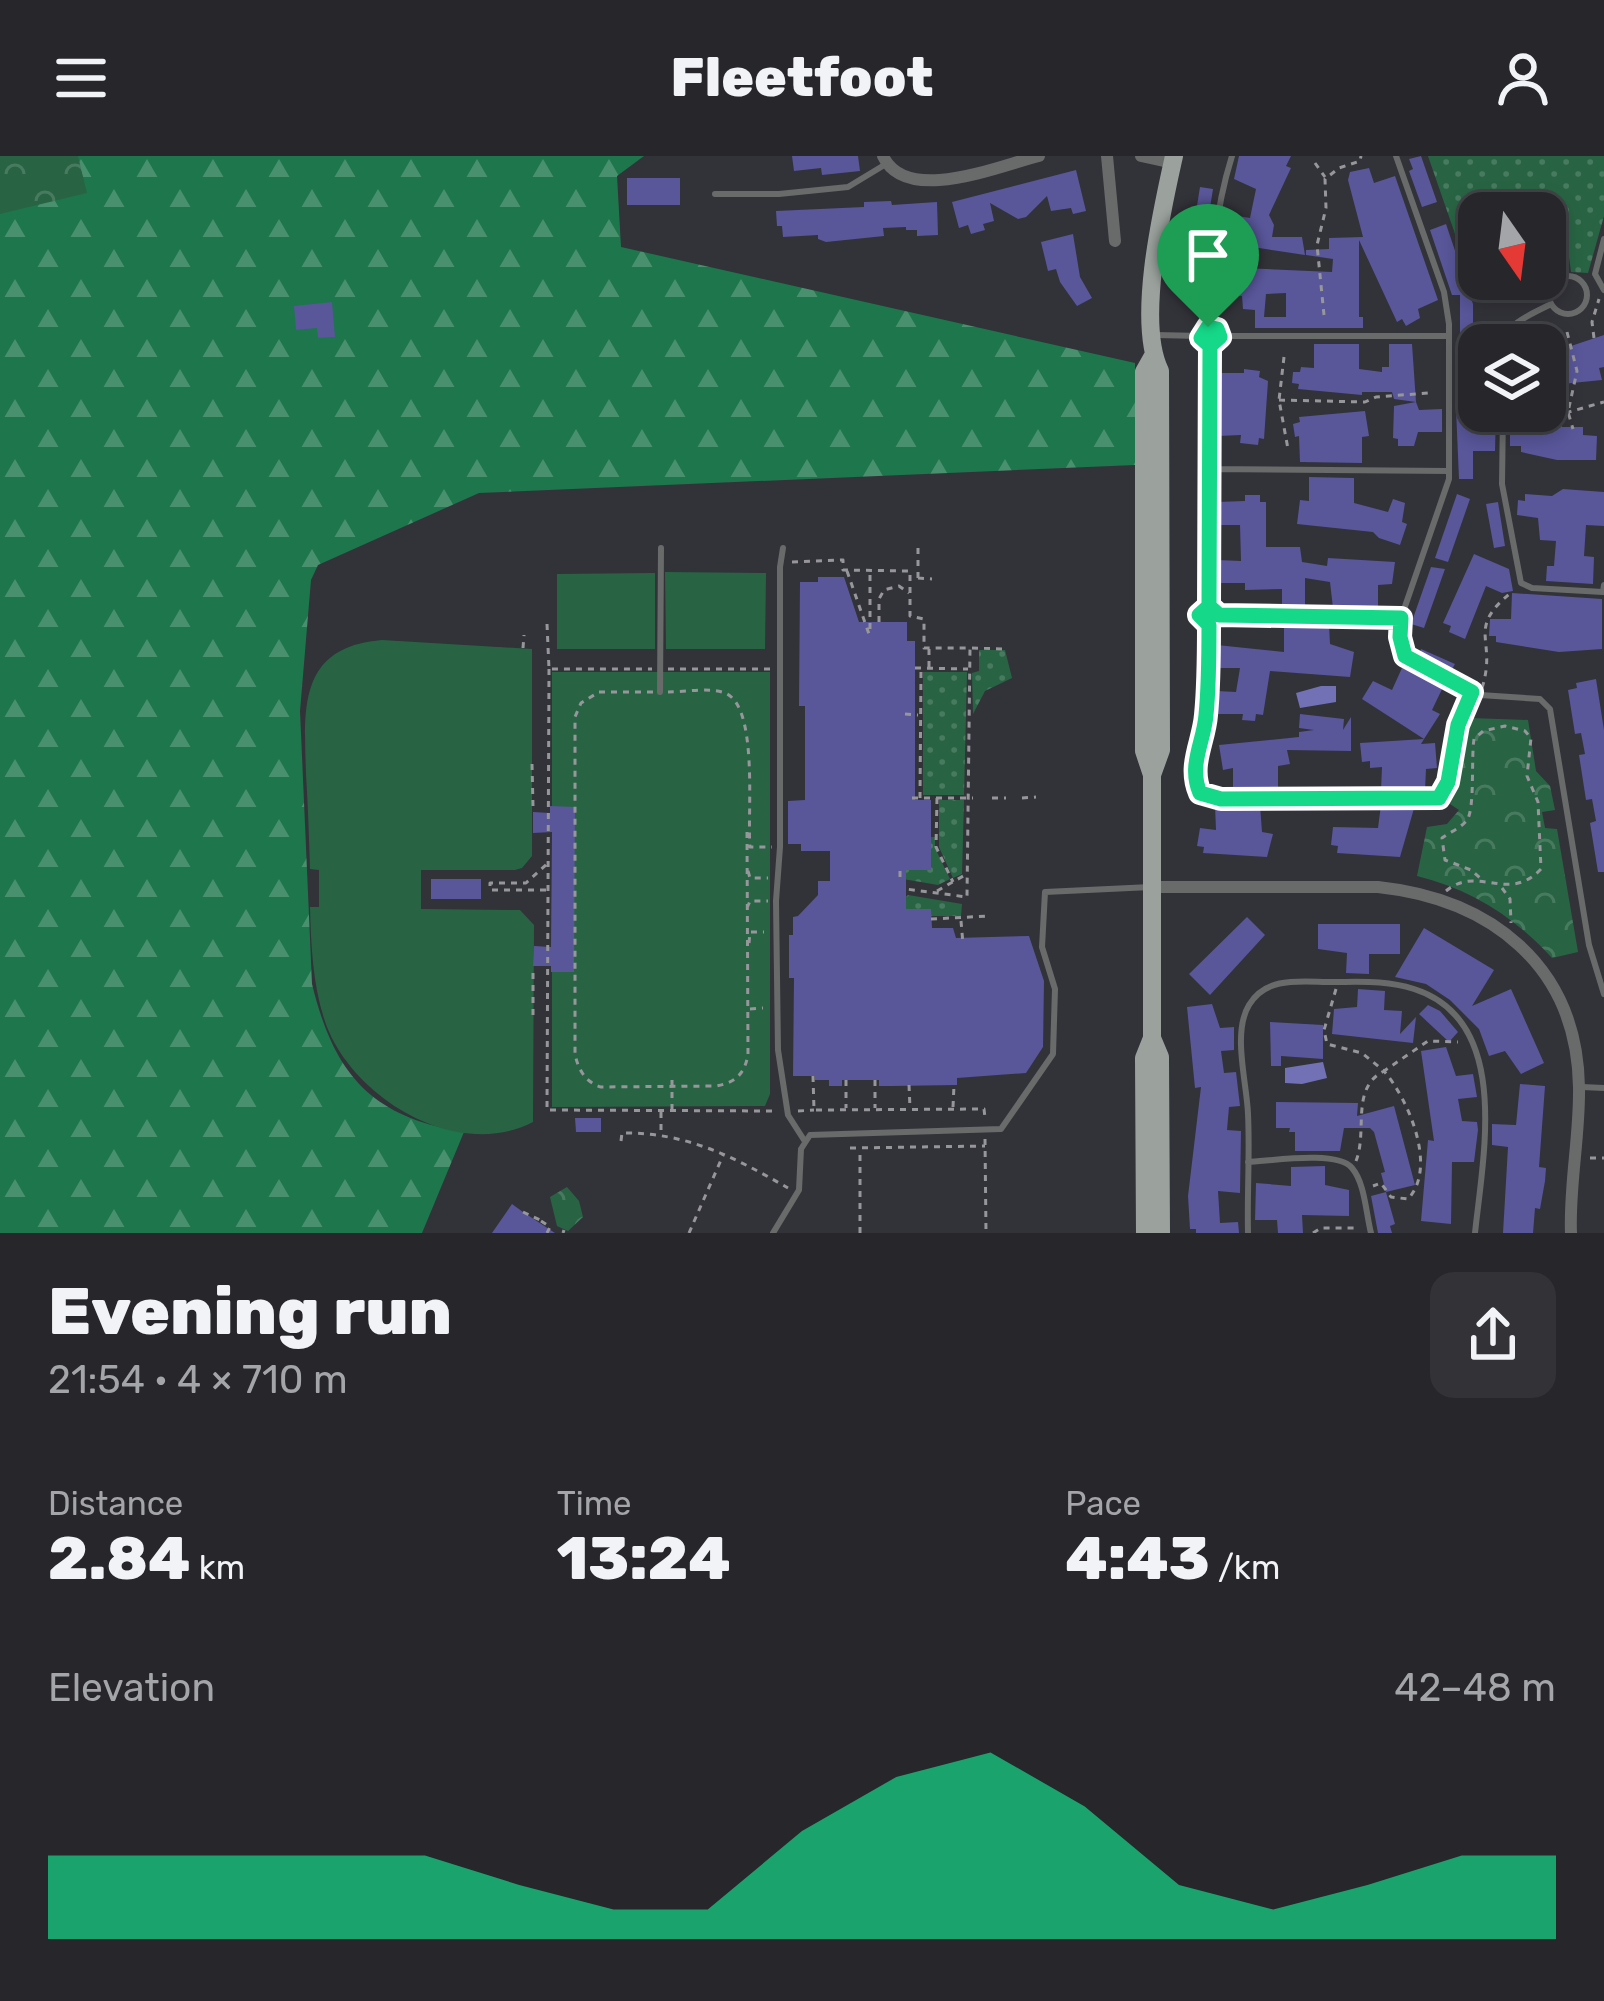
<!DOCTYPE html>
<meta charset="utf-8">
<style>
body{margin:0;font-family:Rubik,sans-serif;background:#323237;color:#f1f3f6;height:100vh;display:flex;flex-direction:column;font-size:45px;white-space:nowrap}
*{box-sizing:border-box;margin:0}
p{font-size:39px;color:#a4a5a9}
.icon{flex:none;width:66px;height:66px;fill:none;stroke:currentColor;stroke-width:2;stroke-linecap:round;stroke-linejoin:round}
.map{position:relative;height:1077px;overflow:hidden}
.details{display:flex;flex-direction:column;background:#26262b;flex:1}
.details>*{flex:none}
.needle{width:78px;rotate:166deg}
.fabs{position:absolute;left:1458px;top:36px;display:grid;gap:24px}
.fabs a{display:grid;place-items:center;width:108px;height:108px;border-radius:24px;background:#26262b;box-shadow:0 6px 18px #0003,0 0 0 3px #424347;font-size:60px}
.pin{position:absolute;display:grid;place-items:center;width:102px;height:102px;color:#fff;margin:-123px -51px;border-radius:50% 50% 50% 0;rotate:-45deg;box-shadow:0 0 12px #0007}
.pin .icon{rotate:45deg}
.round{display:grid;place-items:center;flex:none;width:126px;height:126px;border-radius:24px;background:#323237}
.headline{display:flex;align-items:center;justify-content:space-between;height:204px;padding:0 48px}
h1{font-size:66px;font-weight:800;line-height:90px}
.stats{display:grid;grid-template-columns:repeat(3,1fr);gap:18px;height:204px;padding:12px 48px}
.stats div{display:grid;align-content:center}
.stats b{font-size:60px;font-weight:800}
.stats small{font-size:33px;font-weight:400}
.stats p{font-size:33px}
.chart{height:336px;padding:24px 48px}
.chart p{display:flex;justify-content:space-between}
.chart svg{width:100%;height:216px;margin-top:12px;fill:#15d989;opacity:.7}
header{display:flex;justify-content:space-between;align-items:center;height:156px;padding:0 48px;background:#26262b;font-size:54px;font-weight:800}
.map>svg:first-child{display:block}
.grass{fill:url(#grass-dots)}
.forest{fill:url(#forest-firs)}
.park{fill:url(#park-crowns)}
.garden{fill:#286444}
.water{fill:#7271b6}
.building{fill:#59569a;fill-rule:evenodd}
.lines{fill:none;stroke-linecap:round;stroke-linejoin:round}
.path{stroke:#96969b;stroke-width:3;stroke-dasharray:6 6;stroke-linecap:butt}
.service{stroke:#686b69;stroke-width:6}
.minor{stroke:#686b69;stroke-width:12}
.primary{stroke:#9ba29d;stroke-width:18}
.route-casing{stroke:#fff;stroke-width:24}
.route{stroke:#15d989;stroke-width:15}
</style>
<header><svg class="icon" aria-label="menu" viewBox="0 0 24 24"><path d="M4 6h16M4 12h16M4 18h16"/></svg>Fleetfoot<svg class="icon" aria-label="person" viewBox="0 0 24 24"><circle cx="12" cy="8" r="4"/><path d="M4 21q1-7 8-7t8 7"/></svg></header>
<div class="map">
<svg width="1604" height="1077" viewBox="0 0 1604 1077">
<defs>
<pattern id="grass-dots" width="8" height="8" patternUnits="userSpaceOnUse" patternTransform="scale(3)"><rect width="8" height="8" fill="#286444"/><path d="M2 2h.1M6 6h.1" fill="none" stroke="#487a60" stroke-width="1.8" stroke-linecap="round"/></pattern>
<pattern id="forest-firs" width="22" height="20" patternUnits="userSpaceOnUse" patternTransform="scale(3)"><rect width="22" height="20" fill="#1d764c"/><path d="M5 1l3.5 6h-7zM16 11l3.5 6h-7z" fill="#49906f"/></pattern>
<pattern id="park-crowns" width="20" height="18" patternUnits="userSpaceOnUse" patternTransform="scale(3)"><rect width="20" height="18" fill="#286444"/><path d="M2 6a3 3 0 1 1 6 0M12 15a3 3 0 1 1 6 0" fill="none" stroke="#487a60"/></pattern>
</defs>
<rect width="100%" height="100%" fill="#323239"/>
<path class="grass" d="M 1428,0 L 1604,0 L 1604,60 L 1588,117 L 1571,116 L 1569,101 L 1545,106 L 1545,57 L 1479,57 L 1479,122 L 1471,124 Z
M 979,494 L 1005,494 L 1012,522 L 985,535 L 973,558 L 972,517 L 979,515 Z
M 923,516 L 967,516 L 964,639 L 923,639 Z
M 939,644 L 964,644 L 962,718 L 953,722 L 939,691 Z
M 931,681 L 935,681 L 935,692 L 950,723 L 938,729 L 903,723 L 902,714 L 931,714 Z
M 908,739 L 962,748 L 961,760 L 931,760 L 930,753 L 893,753 Z"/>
<path class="forest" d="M 0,0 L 644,0 L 617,20 L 621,91 L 1135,207 L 1135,309 L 479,337 L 318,409 L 311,424 L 300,555 L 312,828 C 334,918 371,961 464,976 L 422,1077 L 0,1077 Z"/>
<path class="park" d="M 0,0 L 78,0 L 87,37 L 0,58 Z
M 1470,562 L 1528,564 L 1536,615 L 1550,630 L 1555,654 L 1542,656 L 1545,672 L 1557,673 L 1578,796 L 1552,802 C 1515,761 1470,733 1417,720 L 1427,671 L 1447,668 L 1459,654 L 1450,648 Z
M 567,1031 L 579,1045 L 583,1061 L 568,1075 L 557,1070 L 550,1041 Z"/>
<path class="garden" d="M 665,416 L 766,417 L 765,493 L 666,493 Z
M 655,417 L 655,493 L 557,493 L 557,418 Z
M 382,484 L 532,493 L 532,700 L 522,712 L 515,714 L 421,714 L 421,753 L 520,754 L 534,769 L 533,966 C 458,1005 356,944 327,871 C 313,834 311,791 310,751 L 319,751 L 319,714 L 310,713 C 309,681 308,650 306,618 C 304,552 298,491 382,484 Z
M 552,516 L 770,516 L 770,938 L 765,950 L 552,951 Z"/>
<path class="water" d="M 1321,530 L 1336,530 L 1336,546 L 1300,552 L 1296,537 Z
M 1323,906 L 1327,922 L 1302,928 L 1285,927 L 1285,912 Z"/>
<path class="building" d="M 792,0 L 858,0 L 860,15 L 822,19 L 821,12 L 794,15 Z
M 1239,0 L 1291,0 L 1286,10 L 1291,12 L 1269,59 L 1274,69 L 1272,81 L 1302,81 L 1305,99 L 1246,90 L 1247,85 L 1223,80 L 1226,58 L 1250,62 L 1256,33 L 1234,23 Z
M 1421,0 L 1437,46 L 1422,51 L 1409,15 L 1413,13 L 1409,3 Z
M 1369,12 L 1374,27 L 1395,20 L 1438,144 L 1418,153 L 1420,162 L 1406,170 L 1402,163 L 1397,166 L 1359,84 L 1359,161 L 1363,161 L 1363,172 L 1255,172 L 1255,154 L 1243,153 L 1242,140 L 1219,138 L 1220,115 L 1242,117 L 1242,112 L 1332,116 L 1333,103 L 1306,99 L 1306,94 L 1329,93 L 1329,82 L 1363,81 L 1348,24 L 1350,16 ZM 1286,137 L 1286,161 L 1264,161 L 1266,138 Z
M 1076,14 L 1086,55 L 1073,58 L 1071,52 L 1051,55 L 1047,40 L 1026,61 L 1018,63 L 990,47 L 994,65 L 983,68 L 985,74 L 971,78 L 968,69 L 959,72 L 952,46 Z
M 627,22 L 680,22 L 680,49 L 627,49 Z
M 1200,31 L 1213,33 L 1204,89 L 1191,87 Z
M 891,45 L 892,49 L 937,46 L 938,79 L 917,80 L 917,74 L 906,74 L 906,71 L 883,72 L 884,80 L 826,86 L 818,83 L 818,79 L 783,81 L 782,70 L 777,70 L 776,55 L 864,51 L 864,46 Z
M 1446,68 L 1473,148 L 1473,255 L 1496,255 L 1495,295 L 1473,295 L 1473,323 L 1459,323 L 1456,253 L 1460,249 L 1460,139 L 1452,139 L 1430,74 Z
M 1073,78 L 1080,121 L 1092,142 L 1077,150 L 1060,126 L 1056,113 L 1048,115 L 1041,86 Z
M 332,146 L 335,181 L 318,182 L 317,172 L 296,174 L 294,150 Z
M 1553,177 L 1553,185 L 1559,184 L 1559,194 L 1604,179 L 1604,211 L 1599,212 L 1602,224 L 1562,228 L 1561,236 L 1562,271 L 1583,271 L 1583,279 L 1597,280 L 1596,304 L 1557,304 L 1521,296 L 1521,290 L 1510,290 L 1510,255 L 1522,255 L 1522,265 L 1545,266 L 1545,189 L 1538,189 L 1537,178 Z
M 1314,188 L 1359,188 L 1359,213 L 1382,216 L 1382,211 L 1389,211 L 1389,188 L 1412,188 L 1416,246 L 1394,243 L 1392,236 L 1362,236 L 1362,239 L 1298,233 L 1299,228 L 1292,227 L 1293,216 L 1300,216 L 1301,211 L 1314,212 Z
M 1244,213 L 1260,215 L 1259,221 L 1268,225 L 1264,283 L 1259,282 L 1258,289 L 1240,287 L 1241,279 L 1218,280 L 1217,217 L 1244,217 Z
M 1416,246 L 1419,254 L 1442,253 L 1442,276 L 1418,276 L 1414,290 L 1398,290 L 1398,283 L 1393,282 L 1394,250 Z
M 1365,255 L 1369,280 L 1362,281 L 1362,307 L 1300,306 L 1299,280 L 1295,281 L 1293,268 L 1300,266 L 1299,261 Z
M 1309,321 L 1354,322 L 1354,347 L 1388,356 L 1393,343 L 1405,347 L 1402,366 L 1407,368 L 1400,389 L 1379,382 L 1373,376 L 1297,368 L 1300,344 L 1309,345 Z
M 1563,333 L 1604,336 L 1604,370 L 1586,369 L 1584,400 L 1594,401 L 1593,428 L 1546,425 L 1547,410 L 1554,410 L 1556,385 L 1540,384 L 1538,362 L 1517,359 L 1518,344 L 1525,345 L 1525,338 L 1552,340 Z
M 1457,338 L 1470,343 L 1448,406 L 1435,402 Z
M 1245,339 L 1260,339 L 1260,346 L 1266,346 L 1266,391 L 1300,391 L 1302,406 L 1327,410 L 1328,402 L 1395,406 L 1392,428 L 1378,429 L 1378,452 L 1333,452 L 1330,426 L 1305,422 L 1305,453 L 1282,451 L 1282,433 L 1245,434 L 1245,427 L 1217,427 L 1217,404 L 1241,405 L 1240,369 L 1217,369 L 1217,346 L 1245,345 Z
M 1498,346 L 1505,390 L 1494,392 L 1486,348 Z
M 1474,398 L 1509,413 L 1513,435 L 1502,437 L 1486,430 L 1465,483 L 1449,476 L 1451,470 L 1443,467 Z
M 1431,411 L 1445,413 L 1424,472 L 1411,468 Z
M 818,421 L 844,421 L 859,466 L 907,466 L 907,485 L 915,485 L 915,644 L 931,644 L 931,714 L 906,714 L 906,753 L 931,753 L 932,772 L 953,772 L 956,782 L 1029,780 L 1044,825 L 1043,891 L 1026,917 L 957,922 L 957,929 L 892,930 L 879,930 L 879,924 L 842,924 L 842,930 L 829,930 L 829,924 L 815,924 L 815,920 L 793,920 L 794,822 L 789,822 L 789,779 L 793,779 L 793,761 L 798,760 L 818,739 L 818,725 L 830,725 L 830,695 L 801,695 L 801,688 L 788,688 L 788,645 L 805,644 L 805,550 L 799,550 L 800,426 L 818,426 Z
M 1512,437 L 1602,443 L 1602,493 L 1559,496 L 1496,486 L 1496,480 L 1489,480 L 1490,463 L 1511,463 Z
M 1284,468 L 1329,468 L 1330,488 L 1354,496 L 1350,521 L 1270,515 L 1263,559 L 1256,558 L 1255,565 L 1242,564 L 1243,558 L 1216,558 L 1217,535 L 1236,536 L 1240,512 L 1217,512 L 1217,489 L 1284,496 Z
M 1421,493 L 1455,508 L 1451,515 L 1419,499 Z
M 1402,512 L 1411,516 L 1413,512 L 1444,529 L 1432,554 L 1440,558 L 1424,583 L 1362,543 L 1373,525 L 1392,534 Z
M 1596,523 L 1604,574 L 1604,716 L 1598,716 L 1590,667 L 1596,665 L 1592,643 L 1586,644 L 1579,599 L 1585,598 L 1581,577 L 1575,578 L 1568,534 L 1577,532 L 1576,527 Z
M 1300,558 L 1344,563 L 1343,574 L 1351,561 L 1351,595 L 1287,594 L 1290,608 L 1278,610 L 1278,634 L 1233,634 L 1233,612 L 1223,614 L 1219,589 L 1299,581 L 1299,576 L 1314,574 L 1299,572 Z
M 1424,583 L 1421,588 L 1435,587 L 1437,612 L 1426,613 L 1425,634 L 1381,634 L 1382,611 L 1370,612 L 1370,605 L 1362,606 L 1360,587 Z
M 1260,649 L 1262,676 L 1273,678 L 1267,701 L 1203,697 L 1204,691 L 1197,690 L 1200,672 L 1216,674 L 1215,650 Z
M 1381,649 L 1415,649 L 1400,701 L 1337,697 L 1338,690 L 1331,689 L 1333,671 L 1378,672 Z
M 550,650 L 575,651 L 574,816 L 551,816 L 551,810 L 533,810 L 534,790 L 551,791 L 552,676 L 533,677 L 533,656 L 550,657 Z
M 431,723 L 481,723 L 481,743 L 431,743 Z
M 1247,761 L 1265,779 L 1210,839 L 1189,818 Z
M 1318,768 L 1400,768 L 1400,798 L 1369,798 L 1369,818 L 1346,817 L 1347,797 L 1318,793 Z
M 1424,772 L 1494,814 L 1472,850 L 1511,833 L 1544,907 L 1521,918 L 1505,895 L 1489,900 L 1479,873 L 1450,844 L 1426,828 L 1395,821 Z
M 1358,833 L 1385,835 L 1384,854 L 1402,855 L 1400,878 L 1416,861 L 1413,887 L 1332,878 L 1334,853 L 1357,851 Z
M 1212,848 L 1220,872 L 1234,871 L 1234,894 L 1221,895 L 1224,917 L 1236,916 L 1240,950 L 1229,951 L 1227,974 L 1241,975 L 1240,1037 L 1218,1035 L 1220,1067 L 1238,1066 L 1239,1077 L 1196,1077 L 1196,1073 L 1190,1073 L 1188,1040 L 1201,931 L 1195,932 L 1187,851 Z
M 1428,849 L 1440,855 L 1458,876 L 1449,886 L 1419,858 Z
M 1270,866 L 1323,869 L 1323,903 L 1281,900 L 1281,910 L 1271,910 Z
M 1446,891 L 1456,920 L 1473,918 L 1477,941 L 1458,943 L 1462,965 L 1477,966 L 1478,974 L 1474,1006 L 1452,1006 L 1451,1068 L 1421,1065 L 1428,984 L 1434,985 L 1421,895 Z
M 1520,928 L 1545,930 L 1539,1011 L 1546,1012 L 1545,1025 L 1540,1053 L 1535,1052 L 1533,1077 L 1503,1077 L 1508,991 L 1492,989 L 1492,968 L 1516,969 Z
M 1276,946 L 1358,947 L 1357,960 L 1394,950 L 1415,1029 L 1386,1036 L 1395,1068 L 1390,1070 L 1392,1077 L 1378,1077 L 1371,1040 L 1386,1036 L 1381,1017 L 1385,1016 L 1374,976 L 1370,972 L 1344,972 L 1340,995 L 1295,995 L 1295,976 L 1289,976 L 1290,972 L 1276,972 Z
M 575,962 L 601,962 L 601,976 L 576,976 Z
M 1325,1010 L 1325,1029 L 1349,1034 L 1349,1060 L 1302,1059 L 1303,1077 L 1278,1077 L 1277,1064 L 1255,1064 L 1256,1027 L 1291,1030 L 1291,1011 Z
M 512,1048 L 523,1056 L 555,1077 L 492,1077 Z"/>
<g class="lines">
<path class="path" d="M 1315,7 L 1325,21
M 1324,159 L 1317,89 L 1326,52 L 1325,23 L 1339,12 L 1360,5 L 1361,0
M 1567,176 L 1577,215 L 1568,256 L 1573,273
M 1594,182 L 1592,166 L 1599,143
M 1284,201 L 1279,244 L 1288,293
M 1279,244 L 1365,246 L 1376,241 L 1428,237
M 1513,266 L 1537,265 L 1537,258 L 1558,259 L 1604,246
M 918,392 L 918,422
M 792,406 L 843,404 L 843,414 L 910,415 L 910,460 L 924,463 L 924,492 L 970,492 L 967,741 L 906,733
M 847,415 L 870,481
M 918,422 L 932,423
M 879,466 L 879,443 L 884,434 L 899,430 L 909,437
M 547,468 L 549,513 L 652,513
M 870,473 L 870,417
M 523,492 L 524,479
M 972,492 L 1004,493
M 929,511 L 929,492
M 915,512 L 968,513
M 549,513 L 547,954 L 776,955
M 668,513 L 772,513
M 1482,532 C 1498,482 1464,474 1513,435
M 653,536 L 599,536 L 581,547 L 575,561 L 575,898 C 578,913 585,926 601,931 L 716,930 C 735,927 745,918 748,898 L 747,676
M 668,536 C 685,536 710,531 725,537 C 759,550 747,659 750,691 L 772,691
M 905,558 L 918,559
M 532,608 L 533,650
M 912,642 L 973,642
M 920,642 L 921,512
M 937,642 L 936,691 L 953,726
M 992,642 L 1006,642
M 1022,642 L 1036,641
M 748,715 L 750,722 L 768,722
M 900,715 L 900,725
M 1502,732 L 1510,743 L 1511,767
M 546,734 L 490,734 L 490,727 L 526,727 L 548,707
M 937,735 L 965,719
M 1446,735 C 1478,708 1508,748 1541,713 L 1538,646 L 1527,620 L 1531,582 L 1525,575 L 1505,570 L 1483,575 L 1474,583 C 1471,602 1475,653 1467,664 C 1461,672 1450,676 1442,682 L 1445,704 L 1471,714 L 1480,722
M 747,752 L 750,745 L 768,745
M 931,763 L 989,760
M 961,765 L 963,788
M 749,787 L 750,776 L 764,776
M 1336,833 L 1324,874 L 1327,888 L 1362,897 L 1384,915 L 1428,885 L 1458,886
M 750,853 L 763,852
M 533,859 L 533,817
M 813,920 L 814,954 L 984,953 L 985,962
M 672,924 L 672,953
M 846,924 L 846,952
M 875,924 L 875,952
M 909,929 L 910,952
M 953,951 L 954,929
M 798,955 L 814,954
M 661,956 L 661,977
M 985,983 L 986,1077
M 621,985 L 622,977 C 686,976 734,1001 788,1032
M 850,992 L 985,990
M 1590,1002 L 1604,1002
M 1356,1005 C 1368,975 1350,932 1384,915 C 1408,943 1438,1011 1408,1043 L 1391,1041 L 1381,1027 L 1373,1030
M 523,1056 L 540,1064
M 541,1065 L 550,1071 L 547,1077
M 563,1077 L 564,1074
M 689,1077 L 724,997
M 860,1077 L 860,993
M 1313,1077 L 1321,1072 L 1354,1072"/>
<path class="service" d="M 1396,0 L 1444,136 L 1449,168 L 1449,323 L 1401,462 L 1400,488 L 1409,502 L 1480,539 L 1540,543 L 1550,553 L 1589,789 L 1604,838
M 715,38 L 779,38 L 848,31 L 886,8
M 1604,83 L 1595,118 L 1604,134
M1549 139a19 19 0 1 1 38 0a19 19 0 1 1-38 0Z
M 1211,170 C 1211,112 1214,57 1232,0
M1200 180a10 10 0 1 1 20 0a10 10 0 1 1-20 0Z
M 1156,179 L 1201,180
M 1220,180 L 1448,180
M 1501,189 C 1508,166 1532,158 1551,148
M 1503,255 L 1502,328 L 1521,427 L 1532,432 L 1603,436 L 1604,429
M 1208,313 L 1449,315
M 783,392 L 780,411 L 780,691 L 776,745 L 778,894 L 788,959 L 804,984
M1200 459a9 9 0 1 1 18 0a9 9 0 1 1-18 0Z
M 1209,450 L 1210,190
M 1219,459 L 1401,462
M 1209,469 L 1207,557 L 1196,594 L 1195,626 L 1200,637 L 1207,641 L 1439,642 L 1445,637 L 1458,569 L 1472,536
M 660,536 L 661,392
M 1582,931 L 1604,932
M 1248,1006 C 1271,1005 1337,994 1352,1012 C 1365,1027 1366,1058 1371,1077
M 773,1077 L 799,1034 L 801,993 L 810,979 L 1001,973 L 1053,898 L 1055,833 L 1042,791 L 1045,736 L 1151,731
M 1248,1077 C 1247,1037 1250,997 1248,958 C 1247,927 1232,877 1249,849 C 1267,819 1303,826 1332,826 C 1361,826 1386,824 1414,833 C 1512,864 1483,1000 1475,1077"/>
<path class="minor" d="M 883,0 C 906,50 1001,9 1039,0
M 1107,0 L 1115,85
M 1141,0 L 1173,7
M 1152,731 L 1378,731 C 1490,743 1577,809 1579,931 C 1580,979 1569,1030 1571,1077"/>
<path class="primary" d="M 1153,200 L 1144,216 L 1144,595 L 1152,619 L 1152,882 L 1160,901 L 1161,1077
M 1152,619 L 1161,594 L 1160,215 C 1136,166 1162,54 1174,0
M 1145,1077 L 1144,902 L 1152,882"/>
</g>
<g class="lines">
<defs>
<path id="route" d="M 1208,171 L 1201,182 L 1210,190 L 1209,450 L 1219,459 L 1401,462 L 1400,481 L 1405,500 L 1472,536 L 1458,569 L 1448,626 L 1439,642 L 1221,643 L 1200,637 C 1188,609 1204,586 1206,559 C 1209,529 1209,499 1209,469 L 1199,459 L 1209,450 L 1210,190 L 1220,181 L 1217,173 L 1208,171"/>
</defs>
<use href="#route" class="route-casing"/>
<use href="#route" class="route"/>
</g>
</svg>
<div class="fabs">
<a><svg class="needle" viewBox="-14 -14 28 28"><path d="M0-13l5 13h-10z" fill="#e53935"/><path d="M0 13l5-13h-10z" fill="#a4a5a9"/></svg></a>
<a><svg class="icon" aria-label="layers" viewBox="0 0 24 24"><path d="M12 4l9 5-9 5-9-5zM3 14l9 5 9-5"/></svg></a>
</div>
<div class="pin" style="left:1208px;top:171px;background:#1e9e55"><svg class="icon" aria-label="arrive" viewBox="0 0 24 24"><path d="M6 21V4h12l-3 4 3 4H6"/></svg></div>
</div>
<section class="details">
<div class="headline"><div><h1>Evening run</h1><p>21:54 · 4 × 710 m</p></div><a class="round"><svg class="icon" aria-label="share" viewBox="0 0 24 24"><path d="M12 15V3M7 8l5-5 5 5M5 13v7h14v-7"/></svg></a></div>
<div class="stats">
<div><p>Distance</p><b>2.84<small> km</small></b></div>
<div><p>Time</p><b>13:24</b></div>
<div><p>Pace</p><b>4:43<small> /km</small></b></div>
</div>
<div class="chart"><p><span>Elevation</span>42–48 m</p>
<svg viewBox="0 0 160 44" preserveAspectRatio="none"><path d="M0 44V27L10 27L20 27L30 27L40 27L50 33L60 38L70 38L80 22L90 11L100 6L110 17L120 33L130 38L140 33L150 27L160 27V44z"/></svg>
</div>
</section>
